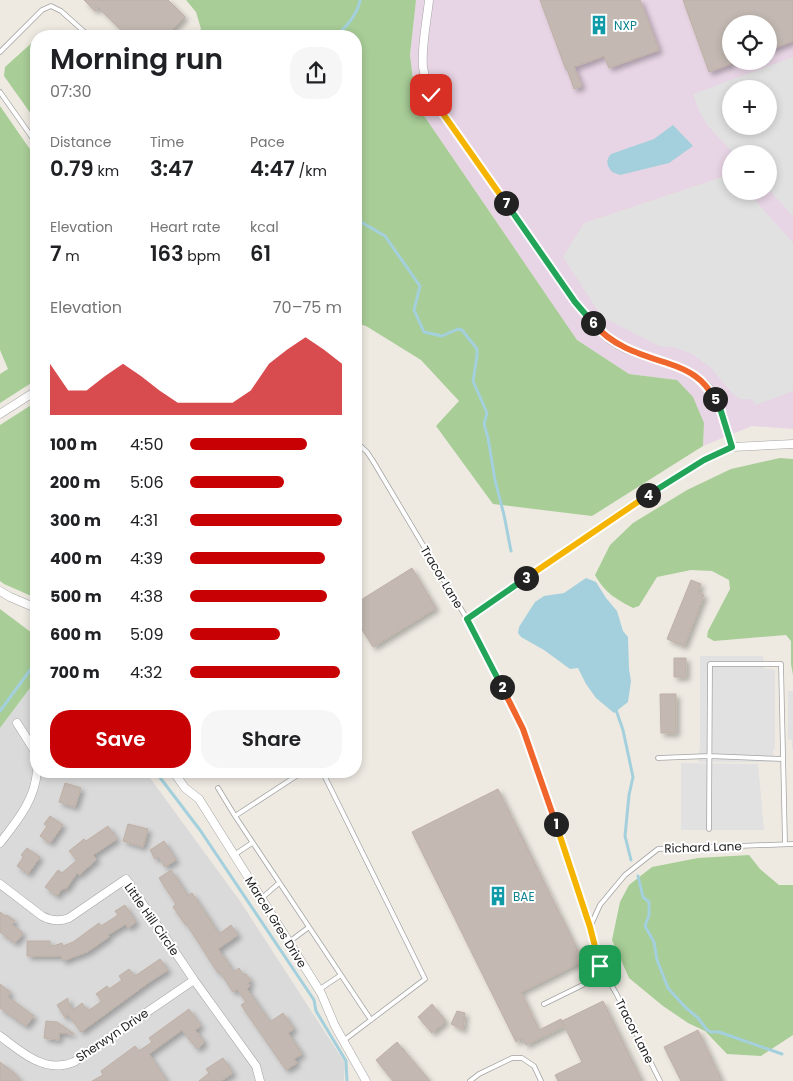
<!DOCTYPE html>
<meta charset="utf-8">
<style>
body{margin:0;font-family:Poppins,sans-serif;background:#f6f6f6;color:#202124;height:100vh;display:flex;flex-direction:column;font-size:19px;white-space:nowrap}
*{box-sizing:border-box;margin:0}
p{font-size:16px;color:#757577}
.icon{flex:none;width:28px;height:28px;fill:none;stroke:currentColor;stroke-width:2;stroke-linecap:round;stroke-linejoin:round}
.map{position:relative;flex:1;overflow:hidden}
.side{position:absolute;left:30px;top:30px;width:332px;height:748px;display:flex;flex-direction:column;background:#fff;border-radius:20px;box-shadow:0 2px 8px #0003}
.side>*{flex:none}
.buttons{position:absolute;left:722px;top:15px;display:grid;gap:10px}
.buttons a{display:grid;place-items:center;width:55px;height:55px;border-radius:50%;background:#fff;box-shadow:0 2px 8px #0003;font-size:25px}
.pin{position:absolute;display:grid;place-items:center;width:42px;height:42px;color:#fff;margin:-21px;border-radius:10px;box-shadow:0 2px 8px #0006}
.km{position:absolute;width:25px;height:25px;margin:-12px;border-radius:50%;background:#222;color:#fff;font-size:14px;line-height:25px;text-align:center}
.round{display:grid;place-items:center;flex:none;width:52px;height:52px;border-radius:20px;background:#f6f6f6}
.overview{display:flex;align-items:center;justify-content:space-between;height:85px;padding:0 20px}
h1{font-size:28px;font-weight:600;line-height:38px}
.metrics{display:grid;grid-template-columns:repeat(3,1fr);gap:8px;height:85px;padding:5px 20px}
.metrics div{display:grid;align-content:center}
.metrics b{font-size:21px;font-weight:600}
.metrics small{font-size:14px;font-weight:400}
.metrics p{font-size:14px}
.chart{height:140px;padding:10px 20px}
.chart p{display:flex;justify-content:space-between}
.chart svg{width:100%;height:90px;margin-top:5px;fill:#c80105;opacity:.7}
.button{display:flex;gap:10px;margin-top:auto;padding:10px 20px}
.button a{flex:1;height:58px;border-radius:20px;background:#c80105;color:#fff;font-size:20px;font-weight:600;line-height:58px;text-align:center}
.button a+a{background:#f6f6f6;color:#202124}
ul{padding:0 20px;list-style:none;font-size:16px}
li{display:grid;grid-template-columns:80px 60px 1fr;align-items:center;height:38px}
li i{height:12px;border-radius:6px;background:#c80105}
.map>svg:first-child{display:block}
.residential{fill:#dbdada}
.industrial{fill:#e7d4e4;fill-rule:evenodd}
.forest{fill:#a8cd97}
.parking{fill:#e1e1e1;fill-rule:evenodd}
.water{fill:#a3d0dc}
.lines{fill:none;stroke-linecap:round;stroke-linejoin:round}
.stream{stroke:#a3d0dc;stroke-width:3}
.building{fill:#c3b9b2;stroke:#bfb0a5;filter:url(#shadow)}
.lane-casing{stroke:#a4a4a4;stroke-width:5.5}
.street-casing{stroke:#a4a4a4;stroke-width:9}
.lane{stroke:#fff;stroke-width:4}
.street{stroke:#fff;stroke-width:8}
.split-1-casing{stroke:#fff;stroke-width:10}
.split-2-casing{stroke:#fff;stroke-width:10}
.split-3-casing{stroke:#fff;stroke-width:10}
.split-4-casing{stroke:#fff;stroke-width:10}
.split-5-casing{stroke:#fff;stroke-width:10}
.split-6-casing{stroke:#fff;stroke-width:10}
.split-7-casing{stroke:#fff;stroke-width:10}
.split-8-casing{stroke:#fff;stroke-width:10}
.split-1{stroke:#f5b400;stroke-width:6}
.split-2{stroke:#f0652b;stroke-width:6}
.split-3{stroke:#22a559;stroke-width:6}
.split-4{stroke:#f5b400;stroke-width:6}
.split-5{stroke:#22a559;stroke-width:6}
.split-6{stroke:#f0652b;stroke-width:6}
.split-7{stroke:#22a559;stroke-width:6}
.split-8{stroke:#f5b400;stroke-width:6}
.labels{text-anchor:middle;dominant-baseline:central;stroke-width:4;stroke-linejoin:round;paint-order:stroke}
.culture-label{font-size:12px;fill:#0d838f;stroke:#fff;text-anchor:start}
.street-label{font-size:12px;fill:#1d1d1d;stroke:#fff}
</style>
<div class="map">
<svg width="793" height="1081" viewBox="0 0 793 1081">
<defs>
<filter id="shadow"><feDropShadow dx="3.5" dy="3.5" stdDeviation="2.5" flood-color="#0004"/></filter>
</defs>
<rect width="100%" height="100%" fill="#eeeae2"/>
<path class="residential" d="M 36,680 L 36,771 L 145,771 L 240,901 L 345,1063 L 344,1081 L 0,1081 L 0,728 Z"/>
<path class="industrial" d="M 416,0 L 793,0 L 793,429 L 752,426 L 703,446 L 704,423 L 677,380 L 629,374 L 577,340 L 416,104 L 410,55 ZM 731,24 L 769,24 L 769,61 L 731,61 ZM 731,89 L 769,89 L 769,126 L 731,126 ZM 731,154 L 769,154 L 769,191 L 731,191 Z"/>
<path class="forest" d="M 186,0 L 416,0 L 410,55 L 416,104 L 577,340 L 629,374 L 677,380 L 693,397 L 704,423 L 703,446 L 592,516 L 493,504 L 436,426 L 459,401 L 421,360 L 366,326 L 356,323 L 356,36 L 195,36 L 201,29 L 196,12 Z
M 36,39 L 36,121 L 4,76 L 5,67 Z
M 0,106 L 36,158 L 36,380 L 0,403 L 0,374 L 8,369 L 0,350 Z
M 36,402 L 36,598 L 4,584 L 0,581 L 0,425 Z
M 780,458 L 793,459 L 793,675 L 791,664 L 791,641 L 786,635 L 714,641 L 707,637 L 708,631 L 730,589 L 729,580 L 712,571 L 691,570 L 657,577 L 639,606 L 633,608 C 616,599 605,593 595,575 L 610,545 L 633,523 L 687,490 L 731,469 Z
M 0,609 L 36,636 L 36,680 L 0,728 Z
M 749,855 L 760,869 L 779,885 L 793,885 L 793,1035 L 761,1056 L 727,1054 L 705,1031 L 688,1023 L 663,1006 L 629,978 L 612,940 L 620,902 L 629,885 L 652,867 L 698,858 Z"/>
<path class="parking" d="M 793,57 L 793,216 L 769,190 L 769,154 L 734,154 L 708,126 L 699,111 L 693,94 ZM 731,89 L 769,89 L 769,126 L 731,126 Z
M 731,174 L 731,191 L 747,191 L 793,243 L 793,391 L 756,405 L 751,399 L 740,399 L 733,394 L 710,367 L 692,354 L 676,348 L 659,346 L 602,317 L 563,257 L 584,223 Z
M 700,656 L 763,656 L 764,668 L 775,670 L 775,748 L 773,751 L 774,762 L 698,762 L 700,744 Z
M 788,691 L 793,691 L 793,749 L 792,749 L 792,740 L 788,739 Z
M 681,763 L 758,764 L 764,830 L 681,830 Z"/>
<path class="water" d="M 673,125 L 693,146 L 669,163 L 620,175 L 612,172 C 607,165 605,161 611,154 L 654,139 Z
M 586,578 L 596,582 L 606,598 L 617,611 L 623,631 L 628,637 L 629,669 L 631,681 L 628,702 L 614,713 L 596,698 L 586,684 L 578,668 L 570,669 L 544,650 L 521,637 L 518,633 L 519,627 L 535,602 L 544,596 L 564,593 Z"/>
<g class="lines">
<path class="stream" d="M 336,36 C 346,27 358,14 360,0
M 356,219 L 385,236 L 420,286 L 414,310 L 424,332 L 442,336 L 458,329 L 462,330 L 477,349 L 477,356 L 473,381 L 487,413 L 484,424 L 488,438 L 495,480 L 504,515 L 511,551
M 615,707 L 623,730 L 633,777 L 629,795 L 625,836 L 631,860
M 0,711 L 36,662
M 155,771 L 200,830 L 314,1000 L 316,1011 L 346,1061 L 347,1081
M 638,876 L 643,897 L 649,902 L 649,915 L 645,926 L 654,942 L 657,960 L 668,988 L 685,1007 L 698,1018 L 707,1030 L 711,1032 L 719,1032 L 782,1054"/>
</g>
<path class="building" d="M 84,0 L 168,0 L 185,17 L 166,36 L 127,36 L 98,7 L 95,11 Z
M 540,0 L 640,0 L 659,50 L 609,68 L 604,56 L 574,67 L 582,86 L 574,89 L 567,69 L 566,70 Z
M 683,0 L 793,0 L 793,41 L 769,50 L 769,24 L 731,24 L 731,64 L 709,72 Z
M 412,568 L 436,608 L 373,647 L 356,620 L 356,603 Z
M 691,580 L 701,584 L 698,592 L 704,595 L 684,646 L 667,639 Z
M 674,658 L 686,658 L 686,677 L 674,677 Z
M 660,694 L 676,694 L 676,733 L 661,733 Z
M 65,783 L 81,788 L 75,807 L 59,802 Z
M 498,789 L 583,961 L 521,992 L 539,1030 L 561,1019 L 564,1026 L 526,1045 L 522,1038 L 516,1042 L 412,832 Z
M 50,816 L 63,825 L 50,843 L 40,836 L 47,826 L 44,824 Z
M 128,824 L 148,829 L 143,847 L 123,841 Z
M 108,826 L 117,839 L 93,855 L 97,859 L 79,875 L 77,873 L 66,889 L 64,888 L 63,890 L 62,889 L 57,896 L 45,887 L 58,870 L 62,873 L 77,860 L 69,851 L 84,839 L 86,841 Z
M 164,841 L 176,860 L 165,867 L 159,857 L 155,859 L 150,850 Z
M 27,848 L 40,857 L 28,874 L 17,866 L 22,859 L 23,856 L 21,855 Z
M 171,870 L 188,896 L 192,893 L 219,934 L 231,925 L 238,935 L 218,949 L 234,972 L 239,968 L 243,975 L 246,974 L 251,981 L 248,983 L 250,986 L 247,989 L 270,1022 L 283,1013 L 294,1029 L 288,1033 L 302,1054 L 294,1059 L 297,1063 L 286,1070 L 241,1005 L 246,1002 L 237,989 L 233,992 L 220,972 L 218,973 L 216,970 L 186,923 L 185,924 L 173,907 L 176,904 L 159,878 Z
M 125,905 L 136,922 L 128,928 L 126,924 L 121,927 L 108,935 L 109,937 L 87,952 L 63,961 L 61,956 L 27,956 L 27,941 L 50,941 L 50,947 L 62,943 L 63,946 L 73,942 L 99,923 L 101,926 L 118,915 L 115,911 Z
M 0,912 L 6,916 L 7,915 L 15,921 L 12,925 L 22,932 L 22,935 L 15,943 L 0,932 Z
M 160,959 L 168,970 L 148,983 L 81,1032 L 67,1013 L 66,1019 L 57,1005 L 68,998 L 68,1002 L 73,1010 L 82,1003 L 88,1011 L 102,1001 L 96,994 L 107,986 L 109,989 L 122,980 L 119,976 L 129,969 L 135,976 Z
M 0,984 L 10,992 L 8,997 L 34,1016 L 26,1026 L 0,1008 Z
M 603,1001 L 642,1081 L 558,1081 L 555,1075 L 582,1062 L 562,1021 Z
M 432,1004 L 446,1021 L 432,1033 L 418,1017 Z
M 189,1009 L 201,1026 L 195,1030 L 204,1041 L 203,1042 L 204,1043 L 197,1049 L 182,1030 L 149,1054 L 167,1081 L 92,1081 L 103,1075 L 101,1071 L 135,1046 L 139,1051 L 152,1042 L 149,1038 Z
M 457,1011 L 465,1013 L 463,1030 L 451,1024 Z
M 46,1021 L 57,1022 L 74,1034 L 59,1033 L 59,1040 L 44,1038 Z
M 698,1030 L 722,1081 L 681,1081 L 664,1047 Z
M 397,1042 L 430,1081 L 393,1081 L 376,1060 Z
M 223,1058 L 233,1073 L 221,1081 L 199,1081 L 209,1073 L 206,1069 Z
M 0,1062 L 13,1072 L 21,1081 L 0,1081 Z"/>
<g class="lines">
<defs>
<path id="lane" d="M 0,52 L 42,10 L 51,6 L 61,11 L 89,36
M 0,92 L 36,143
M 356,442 L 367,452 L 373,461 L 467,619 L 523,729 L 590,927 L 600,966 L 616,993 L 660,1081
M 658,758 L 709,756 L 783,759
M 322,771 L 425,979 L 343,1041
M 218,788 L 235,816 L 371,1020
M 235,816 L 304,771
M 709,829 L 710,664 L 781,664 L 785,844
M 234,855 L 252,843
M 262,898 L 279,883
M 590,927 L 600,905 L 625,875 L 658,849 L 793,844
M 289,942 L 309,927
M 320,989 L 341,975
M 544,1004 L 605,974
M 470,1081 L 479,1074 L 512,1058 L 522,1058 L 534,1066 L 541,1081"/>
<path id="street" d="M 429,0 C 427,20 421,48 423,67 C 425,82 431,95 439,108 L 575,302 C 586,315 597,331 612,341 C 641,361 683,359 708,387 C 721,402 726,428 732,447
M 0,414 L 36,391
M 0,591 L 10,597 L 36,608
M 467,619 L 634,504 L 704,460 L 732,447 L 793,444
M 17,723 L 36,753
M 173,771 L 185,788 L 199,799 L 321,993 L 335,1026 L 366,1081
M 0,843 C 17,821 35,800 37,771
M 0,884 L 42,916 C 51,921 59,922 69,918 L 126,879 L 194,980 L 256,1066 L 260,1081
M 0,1036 C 18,1049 39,1069 63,1065 C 67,1065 71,1063 74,1062 L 194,980"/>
</defs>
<use href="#lane" class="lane-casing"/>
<use href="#street" class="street-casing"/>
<use href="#lane" class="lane"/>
<use href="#street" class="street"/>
</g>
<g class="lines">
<defs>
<path id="split-1" d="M 556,824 L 590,927 L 600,966"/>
<path id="split-2" d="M 502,687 L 523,729 L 556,824"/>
<path id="split-3" d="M 502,687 L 467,619 L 526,578"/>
<path id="split-4" d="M 526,578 L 648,495"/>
<path id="split-5" d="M 648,495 L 704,460 L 732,447 L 720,408 L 715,399"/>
<path id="split-6" d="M 593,323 C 612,346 639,354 667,363 C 676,366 687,370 695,376 C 704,382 709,390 715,399"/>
<path id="split-7" d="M 506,203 L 575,302 L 593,323"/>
<path id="split-8" d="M 431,95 L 439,108 L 506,203"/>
</defs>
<use href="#split-1" class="split-1-casing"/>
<use href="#split-2" class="split-2-casing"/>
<use href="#split-3" class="split-3-casing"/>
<use href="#split-4" class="split-4-casing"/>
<use href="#split-5" class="split-5-casing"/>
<use href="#split-6" class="split-6-casing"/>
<use href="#split-7" class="split-7-casing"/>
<use href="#split-8" class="split-8-casing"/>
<use href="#split-1" class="split-1"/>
<use href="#split-2" class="split-2"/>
<use href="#split-3" class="split-3"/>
<use href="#split-4" class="split-4"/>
<use href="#split-5" class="split-5"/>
<use href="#split-6" class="split-6"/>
<use href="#split-7" class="split-7"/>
<use href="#split-8" class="split-8"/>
</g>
<defs>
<symbol id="building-bare" viewBox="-9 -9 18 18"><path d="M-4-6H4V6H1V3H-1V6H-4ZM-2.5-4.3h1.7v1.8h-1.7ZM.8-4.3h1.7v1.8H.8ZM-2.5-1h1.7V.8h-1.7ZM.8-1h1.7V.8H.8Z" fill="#0f9aa8" stroke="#fff" stroke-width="2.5" paint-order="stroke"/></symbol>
</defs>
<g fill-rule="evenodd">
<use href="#building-bare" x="585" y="11" width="28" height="28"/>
<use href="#building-bare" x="484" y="882" width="28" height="28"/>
</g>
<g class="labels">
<g class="culture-label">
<text x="614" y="25">NXP</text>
<text x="513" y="896">BAE</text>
</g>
<g class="street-label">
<text transform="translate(442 577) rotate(59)">Tracor Lane</text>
<text transform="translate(703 847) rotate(-2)">Richard Lane</text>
<text transform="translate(152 919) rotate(55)">Little Hill Circle</text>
<text transform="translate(276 922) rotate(58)">Marcel Gres Drive</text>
<text transform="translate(635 1031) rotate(63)">Tracor Lane</text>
<text transform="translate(112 1035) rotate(-34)">Sherwyn Drive</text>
</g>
</g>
</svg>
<div class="buttons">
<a><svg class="icon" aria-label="locate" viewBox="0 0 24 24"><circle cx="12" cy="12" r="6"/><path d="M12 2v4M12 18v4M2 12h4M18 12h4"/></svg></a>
<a>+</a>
<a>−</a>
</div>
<div class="pin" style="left:600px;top:966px;background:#1e9e55"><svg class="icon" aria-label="arrive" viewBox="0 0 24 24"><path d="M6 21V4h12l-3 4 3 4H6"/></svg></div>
<div class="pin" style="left:431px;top:95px;background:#d93025"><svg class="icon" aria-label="check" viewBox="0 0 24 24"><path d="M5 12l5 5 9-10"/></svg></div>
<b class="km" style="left:556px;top:824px">1</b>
<b class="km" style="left:502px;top:687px">2</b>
<b class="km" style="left:526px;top:578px">3</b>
<b class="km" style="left:648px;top:495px">4</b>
<b class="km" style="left:715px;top:399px">5</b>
<b class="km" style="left:593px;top:323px">6</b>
<b class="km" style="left:506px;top:203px">7</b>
<section class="side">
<div class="overview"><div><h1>Morning run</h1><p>07:30</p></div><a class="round"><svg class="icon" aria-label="share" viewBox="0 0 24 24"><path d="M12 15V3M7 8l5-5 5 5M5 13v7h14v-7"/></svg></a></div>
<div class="metrics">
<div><p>Distance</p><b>0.79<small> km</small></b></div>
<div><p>Time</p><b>3:47</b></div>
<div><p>Pace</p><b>4:47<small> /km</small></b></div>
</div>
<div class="metrics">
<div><p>Elevation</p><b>7<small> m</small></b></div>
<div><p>Heart rate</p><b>163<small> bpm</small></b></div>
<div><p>kcal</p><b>61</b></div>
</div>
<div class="chart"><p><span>Elevation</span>70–75 m</p>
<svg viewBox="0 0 160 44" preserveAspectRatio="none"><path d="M0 44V19L10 32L20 32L30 25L40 19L50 25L60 32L70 38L80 38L90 38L100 38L110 32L120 19L130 12L140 6L150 12L160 19V44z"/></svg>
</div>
<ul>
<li><b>100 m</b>4:50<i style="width:77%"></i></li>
<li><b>200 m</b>5:06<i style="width:62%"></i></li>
<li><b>300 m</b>4:31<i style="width:100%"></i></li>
<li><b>400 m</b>4:39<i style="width:89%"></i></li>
<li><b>500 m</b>4:38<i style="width:90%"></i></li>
<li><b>600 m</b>5:09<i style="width:59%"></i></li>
<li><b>700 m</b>4:32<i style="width:99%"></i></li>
</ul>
<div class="button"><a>Save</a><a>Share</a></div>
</section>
</div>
